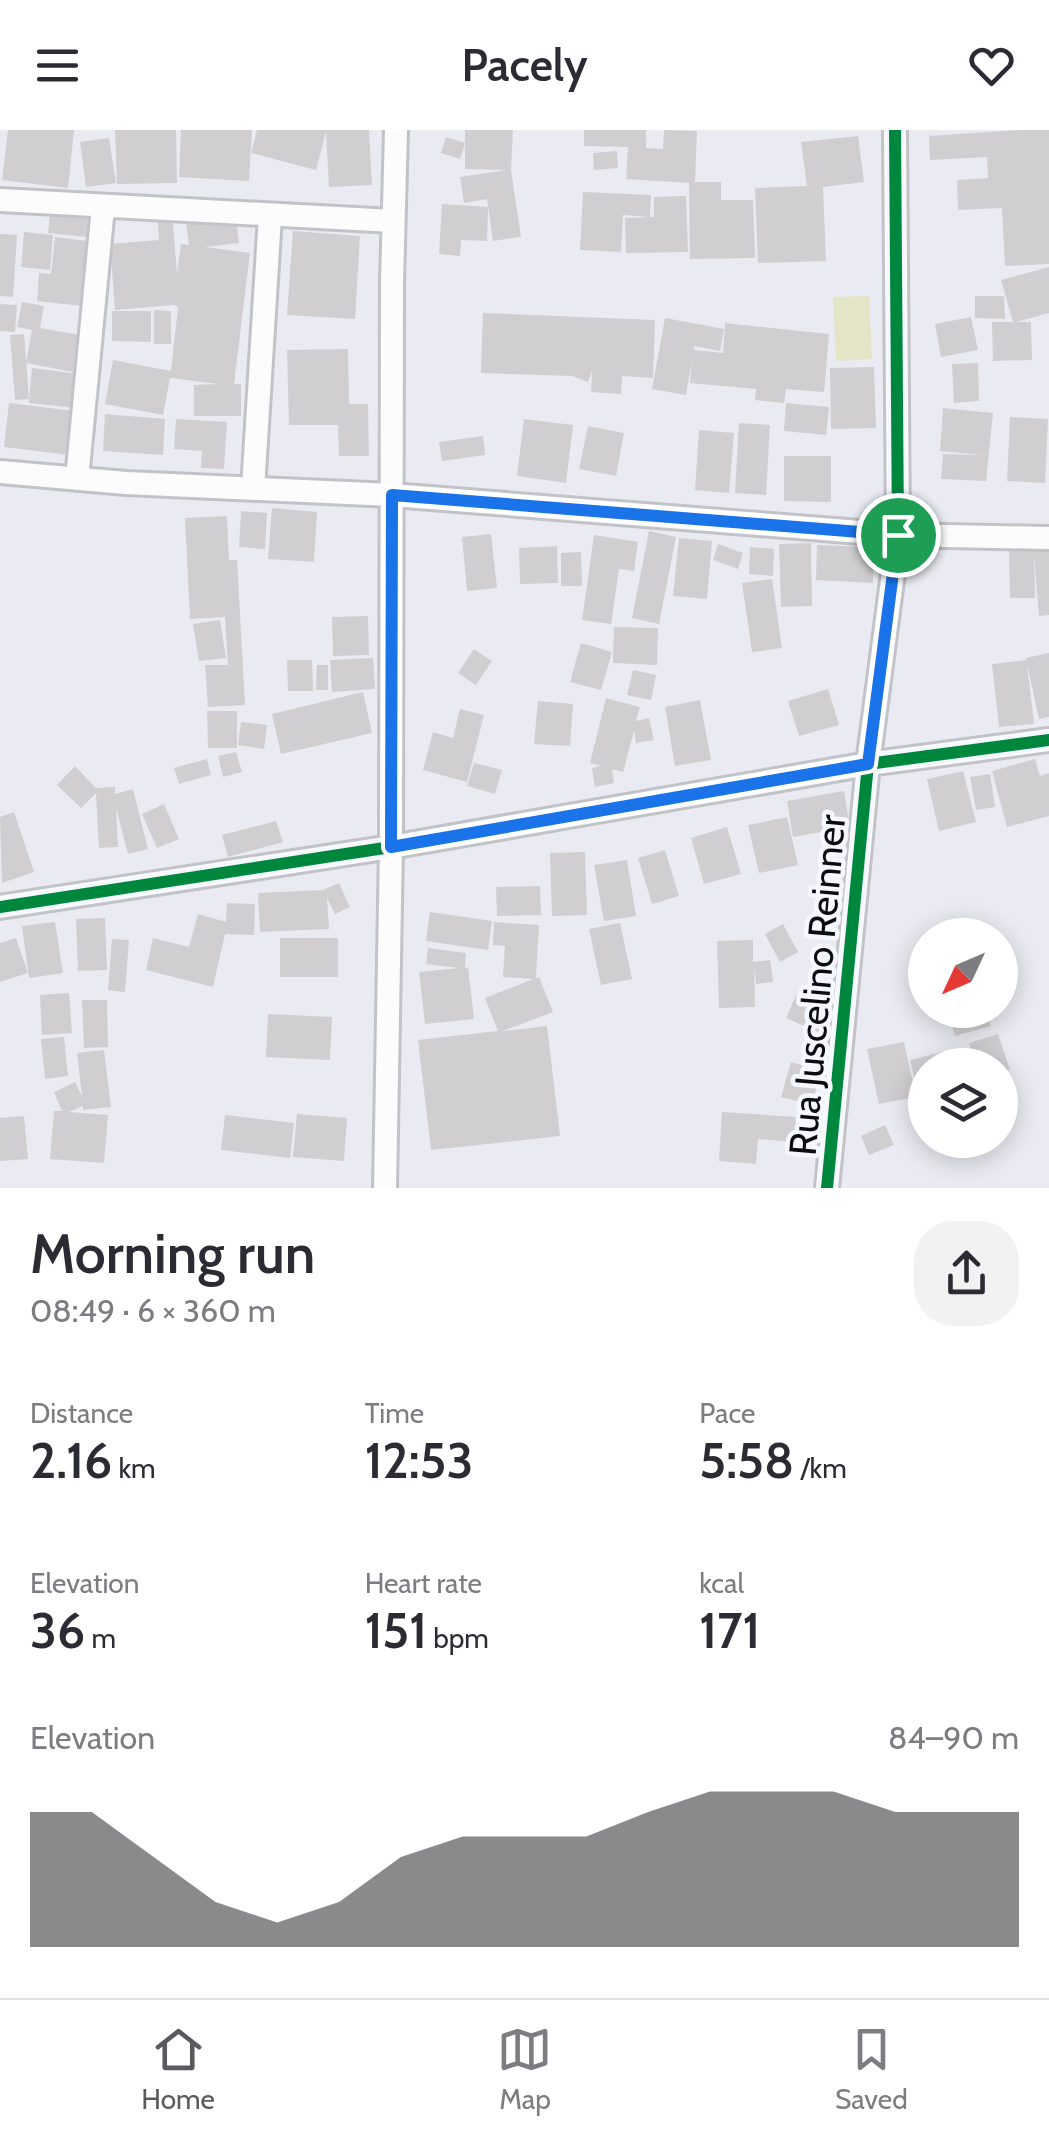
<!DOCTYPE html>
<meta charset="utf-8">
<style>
body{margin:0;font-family:Cabin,sans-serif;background:#f2f2f3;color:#2b2b33;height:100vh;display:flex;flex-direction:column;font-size:38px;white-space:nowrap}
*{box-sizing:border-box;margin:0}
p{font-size:32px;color:#7c7c81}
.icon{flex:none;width:55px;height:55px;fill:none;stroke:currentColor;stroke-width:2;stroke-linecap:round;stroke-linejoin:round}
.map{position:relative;height:1058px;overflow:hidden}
.panel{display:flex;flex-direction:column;background:#fff;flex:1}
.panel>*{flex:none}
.needle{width:65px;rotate:226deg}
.buttons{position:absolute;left:908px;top:788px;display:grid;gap:20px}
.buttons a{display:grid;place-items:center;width:110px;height:110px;border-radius:50%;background:#fff;box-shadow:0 5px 25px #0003;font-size:50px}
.pin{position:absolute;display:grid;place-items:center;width:85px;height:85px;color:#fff;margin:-42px;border:5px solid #fff;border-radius:50%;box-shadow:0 2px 10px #0007}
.round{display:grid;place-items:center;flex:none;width:105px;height:105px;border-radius:40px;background:#f2f2f3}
.head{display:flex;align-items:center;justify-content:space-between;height:170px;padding:0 30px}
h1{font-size:55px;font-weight:600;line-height:75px}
.figures{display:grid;grid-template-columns:repeat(3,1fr);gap:15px;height:170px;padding:10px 30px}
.figures div{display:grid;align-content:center}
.figures b{font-size:50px;font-weight:600}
.figures small{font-size:28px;font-weight:400}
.figures p{font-size:28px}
.chart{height:280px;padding:20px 30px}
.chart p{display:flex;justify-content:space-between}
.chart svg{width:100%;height:180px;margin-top:10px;fill:#595a5e;opacity:.7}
header{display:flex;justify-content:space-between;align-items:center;height:130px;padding:0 30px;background:#fff;font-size:45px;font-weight:600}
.dock{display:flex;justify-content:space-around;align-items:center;height:140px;border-top:2px solid #e1e1e2;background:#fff;font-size:28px;color:#7c7c81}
.dock a{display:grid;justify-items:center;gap:5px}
.dock .selected{color:#595a5e}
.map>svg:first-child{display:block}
.green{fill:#e3e5c6}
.building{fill:#d0ced0}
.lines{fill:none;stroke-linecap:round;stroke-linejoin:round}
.minor-casing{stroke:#c2c3c8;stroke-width:28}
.minor{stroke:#fcfcfd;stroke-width:22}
.cycleway-casing{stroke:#f5f7fe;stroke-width:19}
.cycleway{stroke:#00873e;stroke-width:12}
.route-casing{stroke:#fff;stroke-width:20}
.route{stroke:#1a73e8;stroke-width:12}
.labels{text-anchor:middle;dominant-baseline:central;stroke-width:9;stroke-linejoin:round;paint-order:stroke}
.street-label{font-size:38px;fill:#0b0c0f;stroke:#f5f7fe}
</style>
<header><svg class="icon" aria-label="menu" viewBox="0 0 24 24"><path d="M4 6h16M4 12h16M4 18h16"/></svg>Pacely<svg class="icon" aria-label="heart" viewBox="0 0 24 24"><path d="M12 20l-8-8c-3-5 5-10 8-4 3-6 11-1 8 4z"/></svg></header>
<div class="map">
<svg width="1049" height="1058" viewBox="0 0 1049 1058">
<rect width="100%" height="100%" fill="#eaebf2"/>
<path class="green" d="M 869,166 L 872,229 L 836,231 L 833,167 Z"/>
<path class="building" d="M 8,0 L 74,0 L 68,58 L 2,50 Z
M 115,0 L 176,0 L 177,53 L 117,54 Z
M 181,0 L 252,0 L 249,51 L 179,47 Z
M 257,0 L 369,0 L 372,55 L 329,57 L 326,2 L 316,40 L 251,23 Z
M 465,0 L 513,0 L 511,40 L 521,107 L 493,111 L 487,69 L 464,73 L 460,47 L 507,40 L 465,39 Z
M 584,0 L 646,0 L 646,18 L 663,19 L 664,0 L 697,1 L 695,52 L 721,52 L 721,70 L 753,70 L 755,128 L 690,129 L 689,53 L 626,49 L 628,17 L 584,16 Z
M 1019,0 L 1049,0 L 1049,134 L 1005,136 L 1002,78 L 958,80 L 957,50 L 988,48 L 987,27 L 930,30 L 929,6 Z
M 858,6 L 864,52 L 823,57 L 826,131 L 758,133 L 755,58 L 807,56 L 801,12 Z
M 446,7 L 465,13 L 460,29 L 441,23 Z
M 109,8 L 116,53 L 86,57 L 80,12 Z
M 617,21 L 618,38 L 594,40 L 593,23 Z
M 583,62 L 651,65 L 650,87 L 623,85 L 621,122 L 580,120 Z
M 686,66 L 688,122 L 626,123 L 625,88 L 654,87 L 654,67 Z
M 442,74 L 488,77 L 487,111 L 461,110 L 460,126 L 439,124 Z
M 50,83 L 88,87 L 87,107 L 48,103 Z
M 172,83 L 177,143 L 181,114 L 189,115 L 186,92 L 236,86 L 239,113 L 205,117 L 250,123 L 234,254 L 241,254 L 241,286 L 194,286 L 194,255 L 218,254 L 170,248 L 163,285 L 105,274 L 113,230 L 171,241 L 178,177 L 174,175 L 115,180 L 110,114 L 159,110 L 157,84 Z
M 293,101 L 360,106 L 355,189 L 287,185 Z
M 24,102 L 53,105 L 50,140 L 21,137 Z
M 0,104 L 17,105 L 13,167 L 0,166 Z
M 55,107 L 88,111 L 82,176 L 37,171 L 39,143 L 51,144 Z
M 1049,137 L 1049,183 L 1016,192 L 1031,192 L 1032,230 L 993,231 L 992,192 L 1013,192 L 1001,150 Z
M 975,166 L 1004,166 L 1005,189 L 975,188 Z
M 22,172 L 44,176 L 40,198 L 80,205 L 73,242 L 26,233 L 32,200 L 17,197 Z
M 0,174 L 17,175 L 15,202 L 0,201 Z
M 154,180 L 171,181 L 171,214 L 154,214 Z
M 112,181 L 151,181 L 151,212 L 112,211 Z
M 483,183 L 655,190 L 653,248 L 622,246 L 621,264 L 591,262 L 592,241 L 588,252 L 572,246 L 481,243 Z
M 971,187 L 978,220 L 941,227 L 935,194 Z
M 665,188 L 724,199 L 720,221 L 694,216 L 694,220 L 723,223 L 725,193 L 829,204 L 824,262 L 786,259 L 784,273 L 755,270 L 756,259 L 690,253 L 692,231 L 686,265 L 652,259 Z
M 24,204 L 29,269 L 15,270 L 10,205 Z
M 348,219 L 349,274 L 368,274 L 369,326 L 339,326 L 338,295 L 289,295 L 287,220 Z
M 978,233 L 979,271 L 954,273 L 952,234 Z
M 874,237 L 876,298 L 831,299 L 830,238 Z
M 32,238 L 79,244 L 76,278 L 29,273 Z
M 9,273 L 75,281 L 70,325 L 4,317 Z
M 786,273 L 829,277 L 826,305 L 784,301 Z
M 943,278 L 993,283 L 986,351 L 941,349 L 943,324 L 983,325 L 940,321 Z
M 105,284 L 165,289 L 163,325 L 103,321 Z
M 1010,287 L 1048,289 L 1045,353 L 1007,351 Z
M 176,289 L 227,292 L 224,339 L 201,338 L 202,321 L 174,319 Z
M 524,289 L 573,295 L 566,353 L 517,346 Z
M 739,293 L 770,295 L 766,365 L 735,363 Z
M 588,296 L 624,303 L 616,346 L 579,339 Z
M 699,300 L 734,303 L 729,363 L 695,360 Z
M 483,306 L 485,325 L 442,331 L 439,312 Z
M 784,326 L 831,326 L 831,372 L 784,371 Z
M 272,378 L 317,382 L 314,432 L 268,429 Z
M 241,381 L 267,383 L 265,419 L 239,417 Z
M 227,386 L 229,430 L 237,430 L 245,575 L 208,577 L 205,535 L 228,535 L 225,487 L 190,489 L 185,388 Z
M 649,401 L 676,407 L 659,494 L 632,488 Z
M 491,404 L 497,458 L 467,461 L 462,407 Z
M 594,405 L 638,412 L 634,441 L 619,439 L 611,494 L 582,490 Z
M 679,408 L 712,411 L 707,469 L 673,466 Z
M 811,413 L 812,476 L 781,477 L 779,414 Z
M 718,414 L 743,423 L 738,439 L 713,430 Z
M 817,415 L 874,417 L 873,453 L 816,450 Z
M 557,416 L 558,453 L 520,454 L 519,418 Z
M 750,417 L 774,419 L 773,446 L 749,444 Z
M 1049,417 L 1049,485 L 1039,486 L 1034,425 L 1035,468 L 1010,468 L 1009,421 Z
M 581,422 L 582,456 L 561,456 L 561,423 Z
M 772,449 L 782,518 L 752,522 L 742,453 Z
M 368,486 L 369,525 L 333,526 L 332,487 Z
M 220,490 L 226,528 L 199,531 L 193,494 Z
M 614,497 L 658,498 L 657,535 L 613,533 Z
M 581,513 L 612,522 L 601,560 L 570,552 Z
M 474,519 L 492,531 L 476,555 L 458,543 Z
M 1049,523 L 1049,587 L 1039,589 L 1027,534 L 1034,594 L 999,597 L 992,534 L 1026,530 L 1026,528 Z
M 373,528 L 375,559 L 332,562 L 330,530 Z
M 287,530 L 312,530 L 313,561 L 288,561 Z
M 317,535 L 328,535 L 328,560 L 316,560 Z
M 633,540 L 656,545 L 651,570 L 627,565 Z
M 828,559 L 839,595 L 799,606 L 788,571 Z
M 363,562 L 372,603 L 281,624 L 272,584 Z
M 606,568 L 640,577 L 636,591 L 649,588 L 654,610 L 636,613 L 634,601 L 623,642 L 612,639 L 614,653 L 595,657 L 592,638 L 601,636 L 590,633 Z
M 700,570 L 711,630 L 675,636 L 665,577 Z
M 538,571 L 573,574 L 570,616 L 534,614 Z
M 460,579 L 484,585 L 467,652 L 423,640 L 433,602 L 453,608 Z
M 207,581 L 237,581 L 237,618 L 208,618 Z
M 241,592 L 267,595 L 264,619 L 238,615 Z
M 236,622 L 242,642 L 223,647 L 218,626 Z
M 207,629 L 211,645 L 179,654 L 174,638 Z
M 1035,629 L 1040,646 L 1049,643 L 1049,686 L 1007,697 L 992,641 Z
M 474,633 L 502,640 L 495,664 L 467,656 Z
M 75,636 L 96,658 L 115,657 L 115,664 L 133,659 L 148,719 L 128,724 L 116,678 L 118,717 L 99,718 L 96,663 L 81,678 L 57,655 Z
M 963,641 L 976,692 L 939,701 L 927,649 Z
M 990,644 L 995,677 L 976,680 L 970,647 Z
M 844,661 L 850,697 L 793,707 L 787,671 Z
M 164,674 L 179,709 L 157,718 L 142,684 Z
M 14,682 L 34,742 L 2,753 L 0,687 Z
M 787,687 L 798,735 L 759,743 L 748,695 Z
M 276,691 L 283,712 L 228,727 L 222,705 Z
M 727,697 L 741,744 L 704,754 L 691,708 Z
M 665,720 L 679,766 L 652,774 L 638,728 Z
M 585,722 L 587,785 L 552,786 L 550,723 Z
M 627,730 L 636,786 L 604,791 L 594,735 Z
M 339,753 L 350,777 L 335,784 L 327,768 L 329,799 L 260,802 L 258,763 L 323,760 Z
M 540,756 L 541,785 L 497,786 L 496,757 Z
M 227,773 L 255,774 L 254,805 L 225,804 L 213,857 L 146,840 L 153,808 L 189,817 L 198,784 L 226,792 Z
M 430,782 L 492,791 L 488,820 L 426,811 Z
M 105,788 L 107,840 L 78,841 L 76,789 Z
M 55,792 L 63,843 L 29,848 L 22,796 Z
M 494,792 L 539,795 L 536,848 L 539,847 L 553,882 L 503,901 L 547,896 L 560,1006 L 431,1020 L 418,910 L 498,901 L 485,868 L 533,849 L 503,847 L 505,816 L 493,815 Z
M 620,793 L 632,849 L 601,855 L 589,799 Z
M 783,794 L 798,822 L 780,832 L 765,804 Z
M 16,808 L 28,843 L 0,852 L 0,813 Z
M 280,808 L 338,808 L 338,847 L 280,847 Z
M 112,809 L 129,810 L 125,862 L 108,860 Z
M 753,810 L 753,832 L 770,830 L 773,852 L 756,854 L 754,837 L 755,877 L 719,878 L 717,811 Z
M 428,818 L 466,823 L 465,838 L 468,837 L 474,889 L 425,894 L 419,842 L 459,838 L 426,834 Z
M 69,863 L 72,903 L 42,905 L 40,865 Z
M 796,865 L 828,878 L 818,902 L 786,888 Z
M 82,870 L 107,870 L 108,917 L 84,918 Z
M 986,881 L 991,896 L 955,906 L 951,892 Z
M 268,884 L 332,887 L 330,930 L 266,927 Z
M 998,904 L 1010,940 L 1000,943 L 1000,935 L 976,935 L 969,913 Z
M 64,907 L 68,946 L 45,949 L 41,909 Z
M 904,912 L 916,967 L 879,974 L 867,919 Z
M 955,919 L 959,935 L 925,935 L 925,970 L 920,971 L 910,930 Z
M 104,920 L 111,977 L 83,980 L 83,976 L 69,982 L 108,985 L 104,1033 L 50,1029 L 54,981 L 62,981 L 54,962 L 75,952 L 82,966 L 77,923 Z
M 791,932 L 821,941 L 812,975 L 781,967 Z
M 722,982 L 796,987 L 794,1012 L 758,1009 L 756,1034 L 719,1031 Z
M 297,984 L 347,988 L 344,1031 L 293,1027 Z
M 225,985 L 294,993 L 290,1028 L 221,1020 Z
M 24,986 L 28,1029 L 0,1031 L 0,988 Z
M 885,995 L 894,1015 L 869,1025 L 861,1006 Z"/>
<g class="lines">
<defs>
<path id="minor" d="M 0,70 L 393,91
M 0,342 L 126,353 L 392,365 L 898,405 L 1049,408
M 77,349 L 103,77
M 253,359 L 270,86
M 0,777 L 391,717 L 868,634 L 1049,610
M 385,1058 L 391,717 L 392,153 L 396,0
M 827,1058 L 868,634 L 898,405 L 895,0"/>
</defs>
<use href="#minor" class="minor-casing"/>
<use href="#minor" class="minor"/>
<defs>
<path id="cycleway" d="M 0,777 L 391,717 L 868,634 L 1049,610
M 827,1058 L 868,634 L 898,405 L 895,0"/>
</defs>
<use href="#cycleway" class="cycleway-casing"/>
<use href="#cycleway" class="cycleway"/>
</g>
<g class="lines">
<defs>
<path id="route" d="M 392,365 L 898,405 L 868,634 L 391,717 Z"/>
</defs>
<use href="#route" class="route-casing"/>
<use href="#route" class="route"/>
</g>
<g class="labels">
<g class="street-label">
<text transform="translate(817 855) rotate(-85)">Rua Juscelino Reinner</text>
</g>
</g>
</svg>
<div class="buttons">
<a><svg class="needle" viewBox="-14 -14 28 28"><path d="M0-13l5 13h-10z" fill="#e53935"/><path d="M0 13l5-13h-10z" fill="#7c7c81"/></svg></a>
<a><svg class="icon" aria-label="layers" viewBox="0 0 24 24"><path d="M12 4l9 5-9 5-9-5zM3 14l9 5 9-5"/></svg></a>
</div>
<div class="pin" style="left:898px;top:405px;background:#1e9e55"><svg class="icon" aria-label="arrive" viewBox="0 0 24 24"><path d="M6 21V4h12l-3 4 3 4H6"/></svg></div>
</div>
<section class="panel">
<div class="head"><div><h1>Morning run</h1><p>08:49 · 6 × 360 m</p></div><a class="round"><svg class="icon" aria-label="share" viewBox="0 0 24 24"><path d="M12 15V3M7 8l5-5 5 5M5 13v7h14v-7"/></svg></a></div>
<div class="figures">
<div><p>Distance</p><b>2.16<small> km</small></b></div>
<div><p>Time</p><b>12:53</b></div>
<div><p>Pace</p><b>5:58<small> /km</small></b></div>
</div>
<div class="figures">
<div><p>Elevation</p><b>36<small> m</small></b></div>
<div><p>Heart rate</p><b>151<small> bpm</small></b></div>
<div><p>kcal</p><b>171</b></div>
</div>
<div class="chart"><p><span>Elevation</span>84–90 m</p>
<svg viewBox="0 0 160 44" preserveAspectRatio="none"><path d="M0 44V11L10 11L20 22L30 33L40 38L50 33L60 22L70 17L80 17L90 17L100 11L110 6L120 6L130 6L140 11L150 11L160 11V44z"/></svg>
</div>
</section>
<nav class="dock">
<a class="selected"><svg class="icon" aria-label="home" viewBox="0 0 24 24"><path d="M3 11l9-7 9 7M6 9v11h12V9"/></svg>Home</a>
<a><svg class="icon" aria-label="map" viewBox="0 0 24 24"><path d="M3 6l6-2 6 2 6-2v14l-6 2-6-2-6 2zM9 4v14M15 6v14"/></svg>Map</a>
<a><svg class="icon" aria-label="saved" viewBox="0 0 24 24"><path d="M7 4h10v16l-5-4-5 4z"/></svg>Saved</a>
</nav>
